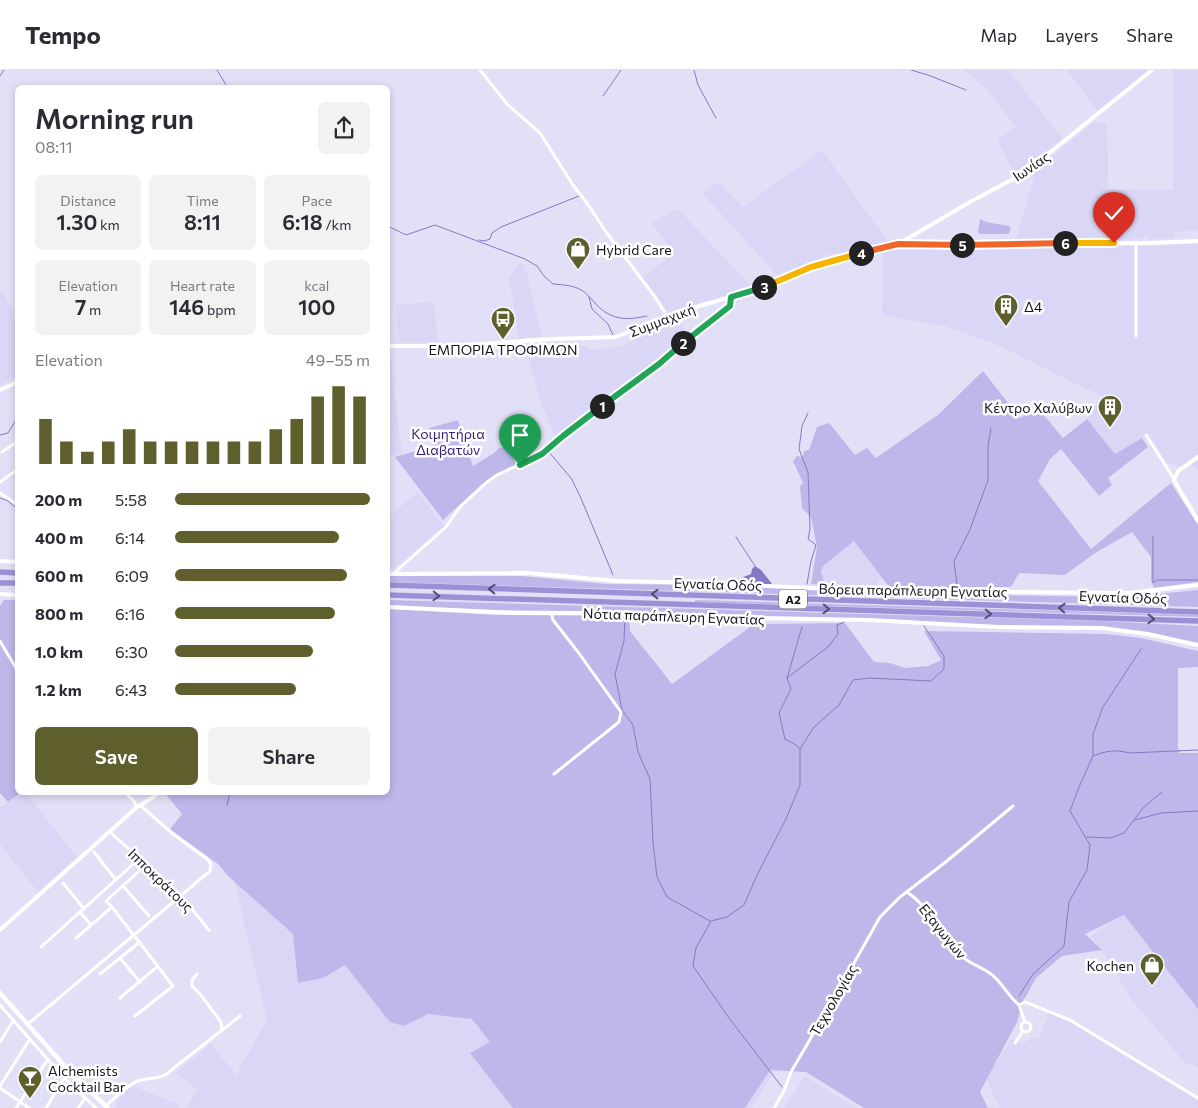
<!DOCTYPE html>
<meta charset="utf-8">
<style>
body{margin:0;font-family:Commissioner,sans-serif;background:#f2f2f3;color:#2b2b33;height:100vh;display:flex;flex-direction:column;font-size:19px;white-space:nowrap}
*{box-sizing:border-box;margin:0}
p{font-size:16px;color:#7c7c81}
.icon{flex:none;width:28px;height:28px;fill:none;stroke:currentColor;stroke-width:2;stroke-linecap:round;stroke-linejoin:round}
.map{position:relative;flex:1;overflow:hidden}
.drawer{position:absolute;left:15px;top:15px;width:375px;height:710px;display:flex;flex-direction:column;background:#fff;border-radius:8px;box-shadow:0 2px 8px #0003}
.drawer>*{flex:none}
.pin{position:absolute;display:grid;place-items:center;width:42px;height:42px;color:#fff;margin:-51px -21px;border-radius:50% 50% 50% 0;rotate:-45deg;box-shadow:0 0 5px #0007}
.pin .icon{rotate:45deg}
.km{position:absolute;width:25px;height:25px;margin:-12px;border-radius:50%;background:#222;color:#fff;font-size:14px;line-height:25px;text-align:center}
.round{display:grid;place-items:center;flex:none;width:52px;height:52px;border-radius:8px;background:#f2f2f3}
.overview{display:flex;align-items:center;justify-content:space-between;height:85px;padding:0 20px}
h1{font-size:28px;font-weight:600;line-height:38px}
.metrics{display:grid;grid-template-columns:repeat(3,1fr);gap:8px;height:85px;padding:5px 20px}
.metrics div{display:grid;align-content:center;border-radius:8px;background:#f2f2f3;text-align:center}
.metrics b{font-size:21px;font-weight:600}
.metrics small{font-size:14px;font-weight:400}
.metrics p{font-size:14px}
.chart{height:140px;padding:10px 20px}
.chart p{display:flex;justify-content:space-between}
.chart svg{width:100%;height:90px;margin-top:5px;stroke:#5e5f2c;stroke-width:6}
.cta{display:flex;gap:10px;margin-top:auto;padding:10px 20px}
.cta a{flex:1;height:58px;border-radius:8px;background:#5e5f2c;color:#fff;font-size:20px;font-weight:600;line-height:58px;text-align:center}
.cta a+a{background:#f2f2f3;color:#2b2b33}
ul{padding:0 20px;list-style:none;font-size:16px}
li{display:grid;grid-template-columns:80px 60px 1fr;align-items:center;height:38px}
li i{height:12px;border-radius:6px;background:#5e5f2c}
header{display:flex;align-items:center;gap:30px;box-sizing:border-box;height:70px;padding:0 25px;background:#fff;border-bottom:1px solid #e1e1e2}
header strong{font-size:24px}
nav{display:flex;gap:28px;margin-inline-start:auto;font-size:18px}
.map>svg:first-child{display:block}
.built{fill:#dad6f5}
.green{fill:#beb8ea}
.water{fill:#8578c5}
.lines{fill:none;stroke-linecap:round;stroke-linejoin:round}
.stream{stroke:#8578c5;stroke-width:1}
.minor{stroke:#fff;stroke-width:3}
.tertiary{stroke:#fff;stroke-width:4}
.secondary{stroke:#fff;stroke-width:4.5}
.motorway{stroke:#9c91d7;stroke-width:5.5}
.oneway{stroke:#534d71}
.split-1-casing{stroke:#fff;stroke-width:10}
.split-2-casing{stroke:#fff;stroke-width:10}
.split-3-casing{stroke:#fff;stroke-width:10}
.split-4-casing{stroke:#fff;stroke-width:10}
.split-5-casing{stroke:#fff;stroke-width:10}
.split-6-casing{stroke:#fff;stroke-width:10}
.split-7-casing{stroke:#fff;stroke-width:10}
.split-1{stroke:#22a559;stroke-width:6}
.split-2{stroke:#22a559;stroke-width:6}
.split-3{stroke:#22a559;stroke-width:6}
.split-4{stroke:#f5b400;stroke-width:6}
.split-5{stroke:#f0652b;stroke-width:6}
.split-6{stroke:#f0652b;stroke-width:6}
.split-7{stroke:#f5b400;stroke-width:6}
.labels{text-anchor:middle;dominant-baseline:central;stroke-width:5;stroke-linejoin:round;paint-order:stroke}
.shield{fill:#fff;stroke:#5d5c62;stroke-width:1}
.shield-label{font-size:12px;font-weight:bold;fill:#17161e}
.street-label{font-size:14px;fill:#17161e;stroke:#fff}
.poi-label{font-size:14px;fill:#17161e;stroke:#fff;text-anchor:start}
.park-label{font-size:14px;fill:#3b1f7b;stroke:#fff}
</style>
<header>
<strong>Tempo</strong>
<nav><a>Map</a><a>Layers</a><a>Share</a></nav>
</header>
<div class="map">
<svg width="1198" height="1038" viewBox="0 0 1198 1038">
<rect width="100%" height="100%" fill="#e2e0f7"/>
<path class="built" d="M 963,0 L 1008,0 L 1063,69 L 1015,106 L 998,70 L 1016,57 L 985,17 Z
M 1067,0 L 1149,0 L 1098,41 Z
M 1173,0 L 1198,0 L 1198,160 L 1174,162 L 1174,168 L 1149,169 L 1147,166 L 1144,166 L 1141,169 L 1015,173 L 1036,100 L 1094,52 L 1107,53 L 1108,120 L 1173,120 Z
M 822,80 L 888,172 L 886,174 L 867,177 L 865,180 L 828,185 L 778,206 L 702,123 L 719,112 L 743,137 Z
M 678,139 L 752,217 L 751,218 L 669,243 L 643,208 L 674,182 L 651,153 Z
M 1198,174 L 1198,400 L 1187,392 L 1179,397 L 1167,392 L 1145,357 L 1149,364 L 1115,384 L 1087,349 L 1103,327 L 995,274 L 945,256 L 882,245 L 883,182 L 897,177 L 1134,176 Z
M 522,191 L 527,204 L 542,267 L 529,267 L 519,269 L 509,207 Z
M 3,221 L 17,253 L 18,307 L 0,315 L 0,223 Z
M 434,232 L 438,273 L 398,272 L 396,235 Z
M 677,249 L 689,265 L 556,369 L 537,321 L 536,313 L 526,281 L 555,277 L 553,275 L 566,275 L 571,280 L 577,275 L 585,276 L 588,280 L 619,277 Z
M 388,282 L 390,282 L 402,384 L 388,386 Z
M 418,422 L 444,456 L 393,499 L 388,499 L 388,447 Z
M 854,470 L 883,509 L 878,510 L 878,517 L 823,514 L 824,512 L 821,501 L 823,496 Z
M 22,722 L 26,723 L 77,787 L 38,822 L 0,774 L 0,738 Z
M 388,722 L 868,855 L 751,1038 L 187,1038 L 197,1019 L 175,1003 L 211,974 L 236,1005 L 267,950 L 226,775 Z
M 1124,845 L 1198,939 L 1198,998 L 1193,994 L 1186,994 L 1132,930 L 1102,880 L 1091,866 Z
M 1049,943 L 1068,951 L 1198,1031 L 1198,1038 L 1000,1038 L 986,1009 L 1012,968 L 1022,974 L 1033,967 L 1039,969 Z
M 805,1006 L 856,1038 L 784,1038 Z
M 133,1016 L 180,1035 L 178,1038 L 116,1038 L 116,1031 Z"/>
<path class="green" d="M 980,149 C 990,155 1001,153 1011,157 L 1009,164 L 980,164 L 978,163 Z
M 983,301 L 1020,348 L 1037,337 L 1063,368 L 1087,349 L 1115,384 L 1142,368 L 1148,377 L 1108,408 L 1112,415 L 1099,426 L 1061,379 L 1050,389 L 1038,411 L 1091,479 L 1171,413 L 1198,455 L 1198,512 L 1154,518 L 1151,511 L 1151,487 L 1132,462 L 1095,483 L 1065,505 L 1019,503 L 1011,517 L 890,518 L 854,471 L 823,496 L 821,501 L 824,512 L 822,515 L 811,514 L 817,477 L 811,447 L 802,438 L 800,416 L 803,413 L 793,391 L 797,386 L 803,387 L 804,381 L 809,380 L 817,357 L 829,353 L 855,385 L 867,378 L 876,388 L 939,344 Z
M 458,350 L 473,396 L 494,383 L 499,378 L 509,377 L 516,395 L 494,405 L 481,415 L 443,450 L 395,387 L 433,376 L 429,358 Z
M 388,506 L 522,506 L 607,514 L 722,515 L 920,524 L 1126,527 L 1198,520 L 1198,537 L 388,512 Z
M 17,528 L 18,722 L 20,723 L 8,732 L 0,723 L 0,536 L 4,530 L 14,530 Z
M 388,530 L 1102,551 L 1198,556 L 1198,573 L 1092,557 L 957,554 L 888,549 L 800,548 L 585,541 L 490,540 L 388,535 Z
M 695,530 L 1198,545 L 1198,547 L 695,532 Z
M 388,539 L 497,545 L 629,546 L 630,561 L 672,614 L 754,554 L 845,553 L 874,592 L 890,593 L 905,598 L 928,596 L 941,590 L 924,561 L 1106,564 L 1141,568 L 1198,581 L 1198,597 L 1178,598 L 1178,680 L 1182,680 L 1178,683 L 1198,683 L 1198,939 L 1124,845 L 1085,864 L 1102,880 L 1062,886 L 1036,908 L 1025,928 L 1024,928 L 1017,952 L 980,1022 L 988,1038 L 864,1038 L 806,1002 L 770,1000 L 745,1038 L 513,1038 L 470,983 L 490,972 L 472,949 L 428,944 L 404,956 L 390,952 L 345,895 L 323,908 L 298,913 L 293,864 L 228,806 L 218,794 L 170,759 L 182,744 L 165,723 L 388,722 Z"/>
<path class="water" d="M 755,496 L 761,500 L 773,515 L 736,512 L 738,509 L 751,504 L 752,499 Z"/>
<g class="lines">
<path class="stream" d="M 217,0 L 228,18
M 694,0 L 698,15 L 716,48
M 911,0 L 928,5 L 966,20
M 0,6 L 4,0
M 603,26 L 621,0
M 388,156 L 406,165 L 435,155 L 525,189 L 537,196 L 544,206 L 553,214 C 563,215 574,215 583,221 C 591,227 597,237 605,242 C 619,251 632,249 647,246
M 479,170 L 484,171 L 490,169 L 492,163 L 501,157 L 579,126
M 589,227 L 592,239 L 608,254 L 613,265
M 0,365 L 8,363 L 18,347
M 548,381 L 571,408 L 580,426 L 613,505
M 0,428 L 8,431 L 15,437
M 1153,466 L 1153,513 L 1157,510 L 1198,510
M 736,467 L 755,496
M 807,514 L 811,491 L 816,475 L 808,469 L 810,459 L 808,402 L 799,379 L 802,356 L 808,343
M 957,515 L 954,491 L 969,462 L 988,410 L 988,376 L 991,358
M 625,546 L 624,571 L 615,604 L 622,640 L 633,655 L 638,682 L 650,709 L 653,773 L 657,807 L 667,827 L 710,851
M 787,608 L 829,576 L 838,564 L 837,555 L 844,552
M 800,679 L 796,675 L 785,669 L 779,643 L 791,619 L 787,608 L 802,557
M 1093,686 C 1106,681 1115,679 1129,683 L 1198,680
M 227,736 L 230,722
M 1135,750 L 1161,743 L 1198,741
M 1087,767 L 1110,768 L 1124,763 L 1143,738 L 1162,722
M 1019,926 L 1033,904 L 1064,876 L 1069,832 L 1087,800 L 1090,775 L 1070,741 L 1079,717 L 1093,686 L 1093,664 L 1103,637 L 1141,579
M 782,1017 L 729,948 L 693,896 L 696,878 L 711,851 L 727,847 L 744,835 L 757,805 L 786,749 L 800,715 L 800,679 L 814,657 L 839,635 L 853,610 L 869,608 L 931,611 L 944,599 L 944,586 L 924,556"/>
<path class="minor" d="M 480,0 L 507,34 L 540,63 L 573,115 L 589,136 L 606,162 L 655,227 L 667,246
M 1136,173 L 1136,266
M 1146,365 L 1174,409
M 2,382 L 18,371
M 0,412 L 18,399
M 0,423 L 18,435
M 393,504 L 446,457 L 460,437 L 486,413 L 497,405 L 542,384 L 563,366 L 652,300 L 730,236 L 731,227
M 551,543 L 553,550 L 578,582 L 621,642 L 619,652 L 554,704
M 0,571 L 17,600
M 124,722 L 133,730 L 137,737
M 110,762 L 181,826 L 209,860
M 94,782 L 116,810
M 63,813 L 84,839
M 123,816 L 149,846
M 907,822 C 930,838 940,862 958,883 C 967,893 980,896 991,904 C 1002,912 1008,926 1019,935 L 1025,932 L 1070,950 L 1198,1028
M 112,837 L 173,916 L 135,946
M 80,842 L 91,855
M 76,868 L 112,837 L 106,831 L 146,795
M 41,877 L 139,789
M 120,888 L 140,912
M 100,904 L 140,872
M 197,904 L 192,910 L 192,916 L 200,924 L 221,952 L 222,960
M 120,928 L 158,896
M 0,935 L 64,1008 L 96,1038
M 1019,935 L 1025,952
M1021 957a5 5 0 1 1 10 0a5 5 0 1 1-10 0Z
M 28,954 L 210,801 L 211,794 L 207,789 L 173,764 L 140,735
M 0,972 L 13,951
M 1015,973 L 1023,961
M 0,1016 L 30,969
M 0,1018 L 29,1038
M 106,1036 C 114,1028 130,1012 141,1010 C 149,1008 157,1009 165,1005 L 240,946
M 16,1038 L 48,989
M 46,1038 L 64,1008
M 78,1038 L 85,1028
M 774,1038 L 784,1021 L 791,1002 L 840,918 L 880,847 L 900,827 L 947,791 L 1013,736"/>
<path class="tertiary" d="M 898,174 L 970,132 L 1017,107 L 1037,93 L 1152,0
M 388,276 L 451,276 L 553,269 L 616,267 L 675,243 L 762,218 L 826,192 L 898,174 L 1150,173 L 1198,171
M 0,320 L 18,312
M 1198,387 L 1178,401 L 1174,410 L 1198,451
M 0,491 L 18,492
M 388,504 L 528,503 L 617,511 L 705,513 L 830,519 L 921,521 L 1128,523 L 1198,515
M 0,524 L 18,525
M 388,537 L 516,543 L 589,543 L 703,547 L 869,550 L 997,557 L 1102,558 L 1148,564 L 1198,575
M 0,860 L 137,737 L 155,726 L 157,722"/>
<path class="secondary" d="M 0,923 L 69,1001 L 108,1038"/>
<path class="motorway" d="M 0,502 L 18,503
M 0,513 L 18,513
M 388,515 L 1198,542
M 388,525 L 1198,551"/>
</g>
<defs><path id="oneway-chevron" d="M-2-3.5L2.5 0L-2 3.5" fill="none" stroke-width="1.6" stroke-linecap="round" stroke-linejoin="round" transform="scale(1.25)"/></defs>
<g class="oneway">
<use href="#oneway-chevron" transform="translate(492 519) rotate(-178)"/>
<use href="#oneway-chevron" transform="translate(655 524) rotate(-178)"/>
<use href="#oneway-chevron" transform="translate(436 526) rotate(2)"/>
<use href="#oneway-chevron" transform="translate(1062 538) rotate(-178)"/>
<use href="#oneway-chevron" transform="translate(826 539) rotate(2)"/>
<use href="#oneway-chevron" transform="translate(988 544) rotate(2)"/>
<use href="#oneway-chevron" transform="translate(1151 549) rotate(2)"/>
</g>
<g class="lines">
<defs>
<path id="split-1" d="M 520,395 L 542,384 L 563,366 L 602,336"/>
<path id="split-2" d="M 602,336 L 659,294 L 683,273"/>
<path id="split-3" d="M 683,273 L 730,236 L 731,227 L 764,217"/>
<path id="split-4" d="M 764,217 L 811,197 L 861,183"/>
<path id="split-5" d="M 861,183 L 898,174 L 962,175"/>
<path id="split-6" d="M 962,175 L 1065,173"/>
<path id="split-7" d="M 1065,173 L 1114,173"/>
</defs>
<use href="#split-1" class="split-1-casing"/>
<use href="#split-2" class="split-2-casing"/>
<use href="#split-3" class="split-3-casing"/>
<use href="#split-4" class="split-4-casing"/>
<use href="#split-5" class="split-5-casing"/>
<use href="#split-6" class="split-6-casing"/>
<use href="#split-7" class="split-7-casing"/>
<use href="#split-1" class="split-1"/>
<use href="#split-2" class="split-2"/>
<use href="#split-3" class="split-3"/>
<use href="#split-4" class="split-4"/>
<use href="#split-5" class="split-5"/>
<use href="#split-6" class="split-6"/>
<use href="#split-7" class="split-7"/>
</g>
<defs>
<symbol id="shop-pin" viewBox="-11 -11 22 30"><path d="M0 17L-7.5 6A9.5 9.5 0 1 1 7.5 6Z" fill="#5e5f2c" stroke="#fff"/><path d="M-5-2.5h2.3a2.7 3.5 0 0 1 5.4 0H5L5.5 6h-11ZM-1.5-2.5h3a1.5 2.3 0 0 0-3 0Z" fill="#fff"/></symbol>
<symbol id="building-pin" viewBox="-11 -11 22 30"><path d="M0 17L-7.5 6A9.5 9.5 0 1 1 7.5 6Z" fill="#5e5f2c" stroke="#fff"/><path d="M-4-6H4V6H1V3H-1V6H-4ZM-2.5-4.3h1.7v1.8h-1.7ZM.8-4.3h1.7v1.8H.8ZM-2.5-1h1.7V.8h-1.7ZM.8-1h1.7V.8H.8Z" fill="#fff"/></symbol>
<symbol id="bus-pin" viewBox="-11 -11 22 30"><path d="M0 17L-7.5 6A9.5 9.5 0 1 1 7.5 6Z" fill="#5e5f2c" stroke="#fff"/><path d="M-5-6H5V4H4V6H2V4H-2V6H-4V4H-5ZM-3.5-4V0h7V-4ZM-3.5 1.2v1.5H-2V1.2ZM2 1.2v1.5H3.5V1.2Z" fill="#fff"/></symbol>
<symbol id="bar-pin" viewBox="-11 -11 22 30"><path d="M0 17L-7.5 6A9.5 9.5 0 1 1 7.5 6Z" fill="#5e5f2c" stroke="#fff"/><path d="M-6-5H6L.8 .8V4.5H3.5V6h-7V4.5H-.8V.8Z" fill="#fff"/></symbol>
</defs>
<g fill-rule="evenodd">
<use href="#shop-pin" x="564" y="165" width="28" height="38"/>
<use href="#building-pin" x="992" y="222" width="28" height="38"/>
<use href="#bus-pin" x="489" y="235" width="28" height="38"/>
<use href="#building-pin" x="1096" y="323" width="28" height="38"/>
<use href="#shop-pin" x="1138" y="881" width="28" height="38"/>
<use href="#bar-pin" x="16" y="994" width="28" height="38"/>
</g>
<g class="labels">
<rect class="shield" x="779" y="519.5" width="28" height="19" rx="4"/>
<g class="shield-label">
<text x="793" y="529">Α2</text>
</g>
<g class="street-label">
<text transform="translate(1031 96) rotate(-34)">Ιωνίας</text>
<text transform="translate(662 250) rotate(-21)">Συμμαχική</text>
<text transform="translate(718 514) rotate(2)">Εγνατία Οδός</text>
<text transform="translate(913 520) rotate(1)">Βόρεια παράπλευρη Εγνατίας</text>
<text transform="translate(1123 527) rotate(2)">Εγνατία Οδός</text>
<text transform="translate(674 546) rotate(2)">Νότια παράπλευρη Εγνατίας</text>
<text transform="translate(161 810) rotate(44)">Ιπποκράτους</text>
<text transform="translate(943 861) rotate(51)">Εξαγωγών</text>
<text transform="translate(833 930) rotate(-60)">Τεχνολογίας</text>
</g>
<g class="poi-label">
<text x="596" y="179">Hybrid Care</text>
<text x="1024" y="236">Δ4</text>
<text x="503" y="279" text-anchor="middle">ΕΜΠΟΡΙΑ ΤΡΟΦΙΜΩΝ</text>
<text x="1092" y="337" text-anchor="end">Κέντρο Χαλύβων</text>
<text x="1134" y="895" text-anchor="end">Kochen</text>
<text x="48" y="1000">Alchemists<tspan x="48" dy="16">Cocktail Bar</tspan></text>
</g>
<g class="park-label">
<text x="448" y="363">Κοιμητήρια<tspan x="448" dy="16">Διαβατών</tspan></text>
</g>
</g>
</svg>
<div class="pin" style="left:520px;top:395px;background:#1e9e55"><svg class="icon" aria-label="arrive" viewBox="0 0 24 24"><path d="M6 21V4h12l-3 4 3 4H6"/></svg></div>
<div class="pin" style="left:1114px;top:173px;background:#d93025"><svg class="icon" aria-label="check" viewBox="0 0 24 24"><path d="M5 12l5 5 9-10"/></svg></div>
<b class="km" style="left:602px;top:336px">1</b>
<b class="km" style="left:683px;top:273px">2</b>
<b class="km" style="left:764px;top:217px">3</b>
<b class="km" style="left:861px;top:183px">4</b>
<b class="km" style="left:962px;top:175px">5</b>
<b class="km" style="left:1065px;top:173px">6</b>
<section class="drawer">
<div class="overview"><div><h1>Morning run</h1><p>08:11</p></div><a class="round"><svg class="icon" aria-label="share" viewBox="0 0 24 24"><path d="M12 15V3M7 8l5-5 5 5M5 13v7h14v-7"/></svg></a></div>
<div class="metrics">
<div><p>Distance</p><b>1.30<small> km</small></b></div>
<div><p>Time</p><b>8:11</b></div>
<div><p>Pace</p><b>6:18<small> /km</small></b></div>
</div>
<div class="metrics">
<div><p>Elevation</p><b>7<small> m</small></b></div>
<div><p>Heart rate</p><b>146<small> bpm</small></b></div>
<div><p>kcal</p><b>100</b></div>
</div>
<div class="chart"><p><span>Elevation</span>49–55 m</p>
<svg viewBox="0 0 160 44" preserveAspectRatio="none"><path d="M5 44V22M15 44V33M25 44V38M35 44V33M45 44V27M55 44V33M65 44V33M75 44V33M85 44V33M95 44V33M105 44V33M115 44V27M125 44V22M135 44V11M145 44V6M155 44V11"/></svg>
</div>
<ul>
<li><b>200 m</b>5:58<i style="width:100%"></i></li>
<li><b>400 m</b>6:14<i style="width:84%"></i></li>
<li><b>600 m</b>6:09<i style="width:88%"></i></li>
<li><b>800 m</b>6:16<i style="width:82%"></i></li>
<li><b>1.0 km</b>6:30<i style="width:71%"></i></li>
<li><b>1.2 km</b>6:43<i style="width:62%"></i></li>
</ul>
<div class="cta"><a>Save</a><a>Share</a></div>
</section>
</div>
